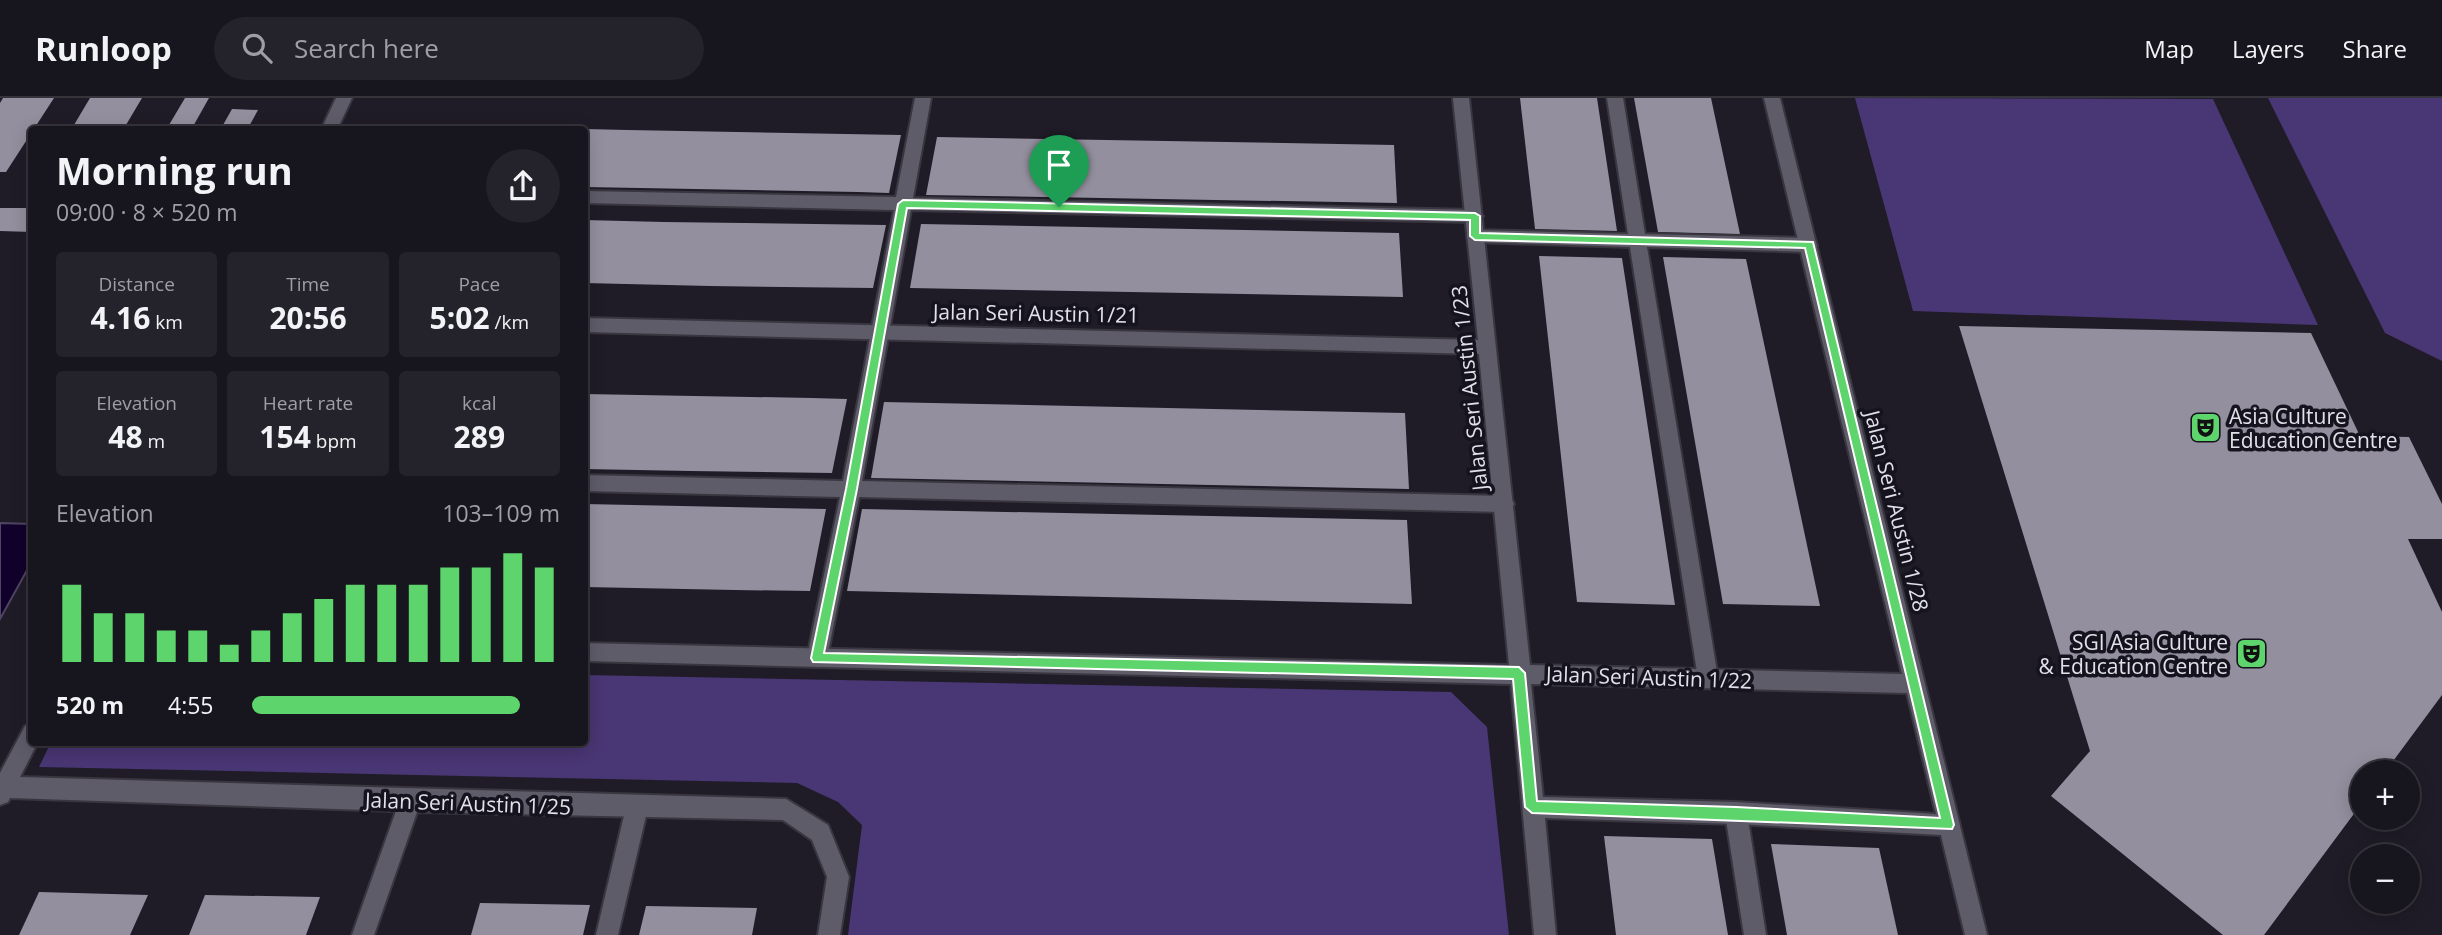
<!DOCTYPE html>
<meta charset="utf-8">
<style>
body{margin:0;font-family:"Open Sans",sans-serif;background:#24222a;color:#f1f3f6;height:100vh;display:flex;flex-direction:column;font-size:26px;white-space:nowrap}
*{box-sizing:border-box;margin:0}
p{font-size:23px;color:#9e9fa4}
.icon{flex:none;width:38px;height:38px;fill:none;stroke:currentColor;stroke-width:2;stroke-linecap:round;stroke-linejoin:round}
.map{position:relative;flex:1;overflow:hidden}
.details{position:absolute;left:28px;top:28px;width:560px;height:620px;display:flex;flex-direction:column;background:#17151d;border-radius:7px;box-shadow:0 4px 18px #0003,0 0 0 2px #36343b}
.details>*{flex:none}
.buttons{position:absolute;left:2350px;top:662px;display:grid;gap:14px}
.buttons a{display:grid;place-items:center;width:70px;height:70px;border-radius:50%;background:#17151d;box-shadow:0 4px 18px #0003,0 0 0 2px #36343b;font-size:35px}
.pin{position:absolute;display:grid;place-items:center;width:60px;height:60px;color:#fff;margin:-72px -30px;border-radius:50% 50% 50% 0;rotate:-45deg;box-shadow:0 0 7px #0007}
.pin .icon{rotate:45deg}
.round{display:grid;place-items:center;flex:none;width:74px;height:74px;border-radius:37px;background:#24222a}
.overview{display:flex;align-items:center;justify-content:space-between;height:119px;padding:0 28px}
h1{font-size:38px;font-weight:700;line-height:52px}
.figures{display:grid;grid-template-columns:repeat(3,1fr);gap:10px;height:119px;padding:7px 28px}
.figures div{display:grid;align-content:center;border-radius:7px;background:#24222a;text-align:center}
.figures b{font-size:30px;font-weight:700}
.figures small{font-size:19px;font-weight:400}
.figures p{font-size:19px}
.chart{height:196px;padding:14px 28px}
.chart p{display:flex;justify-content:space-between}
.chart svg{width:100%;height:126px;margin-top:7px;stroke:#5ed56c;stroke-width:6}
ul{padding:0 28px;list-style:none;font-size:23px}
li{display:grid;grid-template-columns:112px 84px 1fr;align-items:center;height:52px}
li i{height:18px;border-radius:9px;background:#5ed56c}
header{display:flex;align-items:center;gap:42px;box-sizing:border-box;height:98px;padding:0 35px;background:#17151d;border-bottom:2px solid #36343b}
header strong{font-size:33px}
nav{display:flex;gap:38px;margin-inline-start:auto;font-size:24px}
.search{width:490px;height:63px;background:#24222a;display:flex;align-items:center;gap:18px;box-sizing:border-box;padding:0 24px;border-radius:38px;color:#9e9fa4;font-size:26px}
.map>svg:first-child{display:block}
.green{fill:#493674}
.water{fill:#11002b;stroke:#504464;stroke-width:2}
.building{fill:#938f9e}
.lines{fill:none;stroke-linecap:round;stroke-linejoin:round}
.service-casing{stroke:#393640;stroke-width:4}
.minor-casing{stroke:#393640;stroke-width:4}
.service{fill:#5f5c6a;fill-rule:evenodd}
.minor{fill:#5f5c6a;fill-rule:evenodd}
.route{fill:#5ed56c;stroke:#fff;stroke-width:2;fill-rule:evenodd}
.labels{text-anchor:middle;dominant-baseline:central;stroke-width:7;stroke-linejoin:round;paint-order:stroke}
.street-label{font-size:21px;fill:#e2e1e9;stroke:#15131e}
.poi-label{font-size:21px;fill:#e2e1e9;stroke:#15131e;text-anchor:start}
</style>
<header>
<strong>Runloop</strong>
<div class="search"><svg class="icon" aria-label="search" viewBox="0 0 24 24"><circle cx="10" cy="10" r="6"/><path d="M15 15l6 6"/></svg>Search here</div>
<nav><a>Map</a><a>Layers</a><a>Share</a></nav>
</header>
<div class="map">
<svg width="2442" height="837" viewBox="0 0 2442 837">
<rect width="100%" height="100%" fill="#1f1c27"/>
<path class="green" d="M 1855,0 L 2213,1 L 2318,227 L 1913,213 Z
M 2268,0 L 2442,0 L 2442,263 L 2385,235 Z
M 585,577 L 1451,594 L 1487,629 L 1509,837 L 848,837 L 862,727 L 838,704 L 797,685 L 39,669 L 51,644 L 584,644 Z"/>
<path class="water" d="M 0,425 L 32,426 L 31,465 L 0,521 Z"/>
<path class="building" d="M 3,0 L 54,0 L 6,74 L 0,74 L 0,5 Z
M 90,0 L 142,0 L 123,32 L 71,32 Z
M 185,0 L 209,0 L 191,32 L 166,32 Z
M 1520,0 L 1597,0 L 1617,133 L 1535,131 Z
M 1634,0 L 1711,0 L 1740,136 L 1658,134 Z
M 232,11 L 258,12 L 247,32 L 203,32 L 206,27 L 223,27 Z
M 418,28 L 463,29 L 463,32 L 416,32 Z
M 584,31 L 628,32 L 901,37 L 889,95 L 858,94 L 584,89 Z
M 937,39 L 1394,47 L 1397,105 L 926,97 Z
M 0,110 L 32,110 L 32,134 L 0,133 Z
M 584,122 L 664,124 L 886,127 L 873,190 L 710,188 L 584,185 Z
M 921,126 L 1399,135 L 1403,199 L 910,190 Z
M 1539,158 L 1622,160 L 1675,507 L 1577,504 Z
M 1663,159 L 1746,161 L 1820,508 L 1723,506 Z
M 1959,228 L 2311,235 L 2360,338 L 2409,339 L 2442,406 L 2442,441 L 2408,441 L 2442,514 L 2442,597 L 2385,674 L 2362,674 L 2362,705 L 2264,837 L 2223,837 L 2051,698 L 2090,653 Z
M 584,296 L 812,300 L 847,301 L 832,375 L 690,373 L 584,371 Z
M 884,304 L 1405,315 L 1409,391 L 871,380 Z
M 584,406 L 682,408 L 826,411 L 810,493 L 735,492 L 584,489 Z
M 862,411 L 1407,422 L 1412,506 L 847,493 Z
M 1604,738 L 1712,741 L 1728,837 L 1616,837 Z
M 1771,746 L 1879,750 L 1898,837 L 1787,837 Z
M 39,794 L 148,797 L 130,837 L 19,837 Z
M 205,797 L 320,799 L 306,837 L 189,837 Z
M 480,805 L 590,807 L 583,837 L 471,837 Z
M 646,808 L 757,810 L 752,837 L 639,837 Z"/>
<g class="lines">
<defs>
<path id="service" d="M 915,0 L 931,0 L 913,100 L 1475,112 L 1483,118 L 1475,124 L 911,112 L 862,383 L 1504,398 L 1511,400 L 1514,406 L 1511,412 L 1504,414 L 859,399 L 827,560 L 824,567 L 817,569 L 810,567 L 807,560 L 840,399 L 584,393 L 584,377 L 843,383 L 894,112 L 584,105 L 584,93 L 896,99 Z
M 1607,0 L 1623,0 L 1645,136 L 1809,140 L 1815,142 L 1817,147 L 1815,152 L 1809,154 L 1647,149 L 1718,580 L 1715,587 L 1708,590 L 1701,587 L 1698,580 L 1630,149 L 1475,144 L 1469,143 L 1467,138 L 1469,133 L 1475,132 L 1628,136 Z
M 637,698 L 645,702 L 648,709 L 618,837 L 596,837 L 626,709 L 629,702 Z
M 1736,704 L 1744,708 L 1747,715 L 1766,837 L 1744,837 L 1725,715 L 1728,708 Z"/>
<path id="minor" d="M 336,0 L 352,0 L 337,32 L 321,32 Z
M 1453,0 L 1469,0 L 1530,567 L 1902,576 L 1764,0 L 1780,0 L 1987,837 L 1965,837 L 1941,737 L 1736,726 L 1545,720 L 1556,837 L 1534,837 L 1511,586 L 584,563 L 584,545 L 1509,567 L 1479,256 L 584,234 L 584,220 L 1478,242 ZM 1531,586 L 1907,595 L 1936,716 L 1736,704 L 1543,699 Z
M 32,625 L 32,644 L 38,644 L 20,679 L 786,701 L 828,727 L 849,779 L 840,837 L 818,837 L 827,779 L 812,742 L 783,722 L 417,714 L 374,837 L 352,837 L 396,713 L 10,700 L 8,704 L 0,707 L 0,675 L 25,628 Z"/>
</defs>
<use href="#service" class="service-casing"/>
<use href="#minor" class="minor-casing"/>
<use href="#service" class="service"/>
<use href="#minor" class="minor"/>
</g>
<path class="route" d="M 903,102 L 1475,115 L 1480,118 L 1480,135 L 1813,144 L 1954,727 L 1952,731 L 1532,715 L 1525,709 L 1513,581 L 813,564 L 811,560 L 846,391 L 898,106 ZM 907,110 L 1470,122 L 1470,138 L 1475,142 L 1805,150 L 1940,720 L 1736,709 L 1537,703 L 1525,575 L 1519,569 L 824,555 L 857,391 Z"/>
<defs>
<symbol id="theatre-square" viewBox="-11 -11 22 22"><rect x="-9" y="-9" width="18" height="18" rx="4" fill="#5ed56c" stroke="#15131e"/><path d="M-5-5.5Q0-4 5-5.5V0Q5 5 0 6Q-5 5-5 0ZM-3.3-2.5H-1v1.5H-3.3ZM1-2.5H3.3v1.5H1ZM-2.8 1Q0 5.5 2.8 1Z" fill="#111"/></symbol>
</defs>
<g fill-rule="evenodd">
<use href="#theatre-square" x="2188" y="312" width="35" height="35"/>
<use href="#theatre-square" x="2234" y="538" width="35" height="35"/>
</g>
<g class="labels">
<g class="street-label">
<text transform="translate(1036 215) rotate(1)">Jalan Seri Austin 1/21</text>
<text transform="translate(1469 290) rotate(-96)">Jalan Seri Austin 1/23</text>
<text transform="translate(1897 413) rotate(76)">Jalan Seri Austin 1/28</text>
<text transform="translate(1649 579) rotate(2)">Jalan Seri Austin 1/22</text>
<text transform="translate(468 705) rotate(2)">Jalan Seri Austin 1/25</text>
</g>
<g class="poi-label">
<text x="2229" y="318">Asia Culture<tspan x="2229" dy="24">Education Centre</tspan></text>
<text x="2228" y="544" text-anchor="end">SGI Asia Culture<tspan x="2228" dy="24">&amp; Education Centre</tspan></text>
</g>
</g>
</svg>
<div class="buttons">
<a>+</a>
<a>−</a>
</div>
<div class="pin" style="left:1059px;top:109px;background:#1e9e55"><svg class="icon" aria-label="arrive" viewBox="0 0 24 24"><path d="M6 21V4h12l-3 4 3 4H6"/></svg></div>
<section class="details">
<div class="overview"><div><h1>Morning run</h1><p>09:00 · 8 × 520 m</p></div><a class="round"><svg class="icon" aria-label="share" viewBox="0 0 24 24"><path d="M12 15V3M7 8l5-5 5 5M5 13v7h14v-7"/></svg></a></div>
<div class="figures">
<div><p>Distance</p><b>4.16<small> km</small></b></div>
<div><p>Time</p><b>20:56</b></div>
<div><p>Pace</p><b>5:02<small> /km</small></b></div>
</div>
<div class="figures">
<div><p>Elevation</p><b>48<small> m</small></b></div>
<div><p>Heart rate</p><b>154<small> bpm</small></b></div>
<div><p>kcal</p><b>289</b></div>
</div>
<div class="chart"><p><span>Elevation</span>103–109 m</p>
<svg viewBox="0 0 160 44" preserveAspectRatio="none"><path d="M5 44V17M15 44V27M25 44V27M35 44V33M45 44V33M55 44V38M65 44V33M75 44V27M85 44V22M95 44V17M105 44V17M115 44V17M125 44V11M135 44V11M145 44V6M155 44V11"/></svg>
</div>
<ul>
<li><b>520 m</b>4:55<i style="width:87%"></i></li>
</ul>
</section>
</div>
